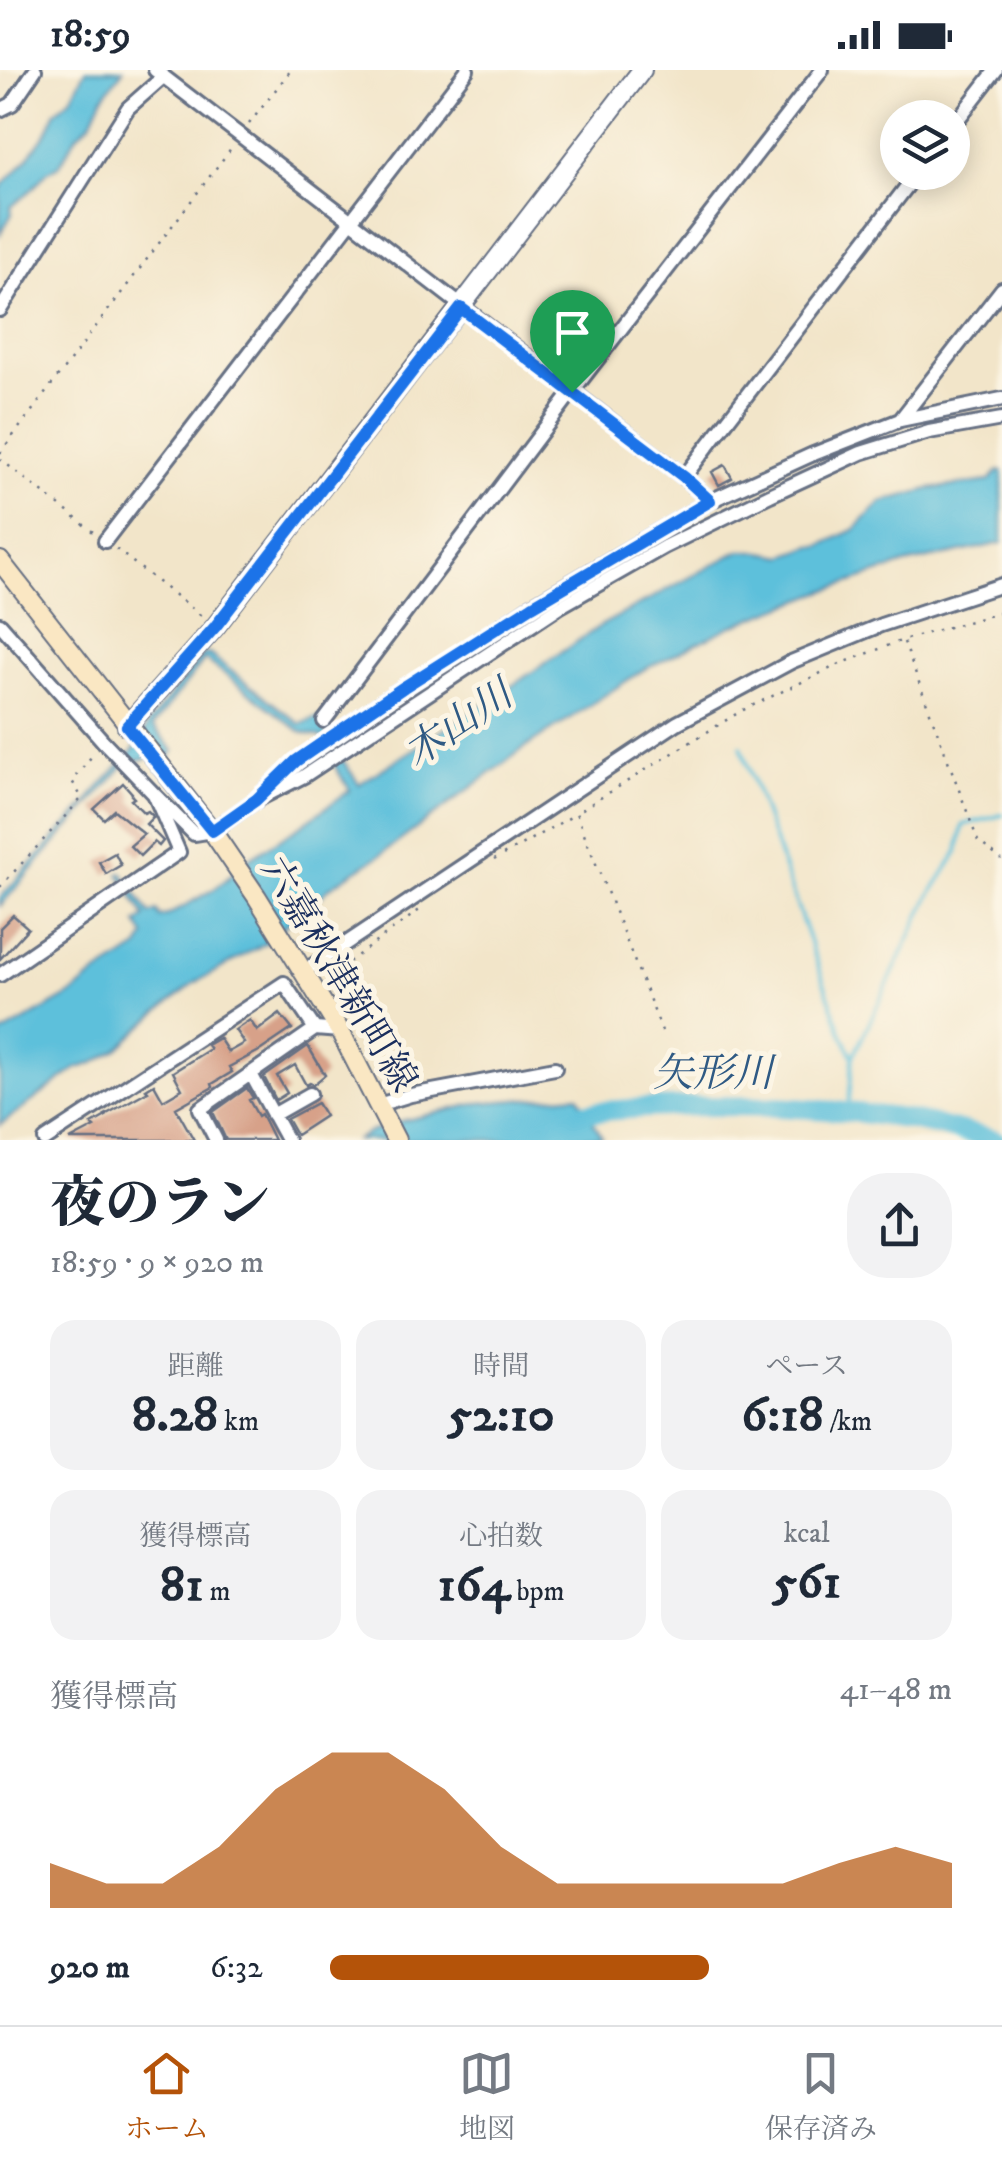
<!DOCTYPE html>
<html lang="ja">
<meta charset="utf-8">
<style>
body{margin:0;font-family:"IM FELL DW Pica","Noto Serif JP",serif;background:#f2f2f3;color:#1f2937;height:100vh;display:flex;flex-direction:column;font-size:38px;white-space:nowrap}
*{box-sizing:border-box;margin:0}
p{font-size:32px;color:#747a83}
.icon{flex:none;width:55px;height:55px;fill:none;stroke:currentColor;stroke-width:2;stroke-linecap:round;stroke-linejoin:round}
.map{position:relative;height:1070px;overflow:hidden}
.details{display:flex;flex-direction:column;background:#fff;flex:1}
.details>*{flex:none}
.fabs{position:absolute;left:880px;top:30px;display:grid;gap:20px}
.fabs a{display:grid;place-items:center;width:90px;height:90px;border-radius:50%;background:#fff;box-shadow:0 5px 25px #0003;font-size:50px}
.pin{position:absolute;display:grid;place-items:center;width:85px;height:85px;color:#fff;margin:-102px -42px;border-radius:50% 50% 50% 0;rotate:-45deg;box-shadow:0 0 10px #0007}
.pin .icon{rotate:45deg}
.round{display:grid;place-items:center;flex:none;width:105px;height:105px;border-radius:40px;background:#f2f2f3}
.overview{display:flex;align-items:center;justify-content:space-between;height:170px;padding:0 50px}
h1{font-size:55px;font-weight:800;line-height:75px}
.figures{display:grid;grid-template-columns:repeat(3,1fr);gap:15px;height:170px;padding:10px 50px}
.figures div{display:grid;align-content:center;border-radius:25px;background:#f2f2f3;text-align:center}
.figures b{font-size:50px;font-weight:800}
.figures small{font-size:28px;font-weight:400}
.figures p{font-size:28px}
.chart{height:280px;padding:20px 50px}
.chart p{display:flex;justify-content:space-between}
.chart svg{width:100%;height:180px;margin-top:10px;fill:#b45309;opacity:.7}
ul{padding:0 50px;list-style:none;font-size:32px}
li{display:grid;grid-template-columns:160px 120px 1fr;align-items:center;height:75px}
li i{height:25px;border-radius:12px;background:#b45309}
.status{display:flex;justify-content:space-between;align-items:center;height:70px;padding:0 50px;background:#fff;direction:ltr}
.status svg{height:28px;fill:currentColor}
.menu{display:flex;justify-content:space-around;align-items:center;height:140px;border-top:2px solid #e0e1e3;background:#fff;font-size:28px;color:#747a83}
.menu a{display:grid;justify-items:center;gap:5px}
.menu .active{color:#b45309}
.map>svg:first-child{display:block}
.water{fill:#5dc0db;stroke:#3c789c;stroke-width:2.5}
.lines{fill:none;stroke-linecap:round;stroke-linejoin:round}
.stream{stroke:#5dc0db;stroke-width:4}
.river{stroke:#5dc0db;stroke-width:20}
.building{fill:#d7a189}
.minor-casing{stroke:#666f83;stroke-width:18}
.tertiary-casing{stroke:#666f83;stroke-width:22}
.secondary-casing{stroke:#666f83;stroke-width:22}
.path{stroke:#666f83;stroke-width:2.5;stroke-dasharray:2.5 8;stroke-linecap:butt}
.minor{stroke:#fff;stroke-width:12}
.tertiary{stroke:#fff;stroke-width:18}
.secondary{stroke:#fae7c3;stroke-width:18}
.route-casing{stroke:#fff;stroke-width:20}
.route{stroke:#1a73e8;stroke-width:12}
.labels{text-anchor:middle;dominant-baseline:central;stroke-width:10;stroke-linejoin:round;paint-order:stroke}
.street-label{font-size:38px;fill:#1b2f5e;stroke:#fcf5e5}
.water-label{font-size:40px;font-style:italic;fill:#2f5a84;stroke:#fcf5e5}
</style>
<div class="status"><b>18:59</b><svg viewBox="0 0 49 12"><path d="M0 12V9h3v3zM5 12V6h3v6zM10 12V3h3v9zM15 12V0h3v12zM26 1h20v11H26zM47 4h2v5h-2z"/></svg></div>
<div class="map">
<svg width="1002" height="1070" viewBox="0 0 1002 1070">
<rect width="100%" height="100%" fill="#fcf5e5"/>
<filter id="ink" filterUnits="userSpaceOnUse"><feTurbulence type="fractalNoise" baseFrequency=".01" numOctaves="2"/><feDisplacementMap in="SourceGraphic" scale="20" xChannelSelector="R" yChannelSelector="G"/><feConvolveMatrix kernelMatrix="1 2 1 2 8 2 1 2 1" color-interpolation-filters="sRGB"/></filter>
<filter id="wash" filterUnits="userSpaceOnUse"><feTurbulence type="fractalNoise" baseFrequency=".0048" numOctaves="4" result="noise"/><feDisplacementMap in="SourceGraphic" scale="40" xChannelSelector="R" yChannelSelector="G"/><feGaussianBlur stdDeviation="2.25" result="paint"/><feColorMatrix in="noise" values="0 0 0 0 0 0 0 0 0 0 0 0 0 0 0 0 0 1.4 0 .05"/><feComposite in="paint" operator="in"/></filter>
<g filter="url(#wash)">
<rect width="100%" height="100%" fill="#f2e5c9"/>
<path class="water" d="M 86,0 L 123,0 L 102,28 L 91,52 L 77,65 L 59,96 L 47,102 L 31,120 L 11,137 L 12,144 L 0,164 L 0,118 L 27,89 L 46,63 L 56,41 L 71,28 Z
M 1002,401 L 1002,473 L 905,494 L 813,525 L 732,556 L 643,600 L 523,679 L 382,784 L 330,817 L 313,835 L 289,852 L 269,871 L 193,914 L 156,944 L 118,979 L 92,994 L 77,998 L 0,1055 L 0,965 L 75,922 L 91,908 L 139,878 L 145,866 L 137,853 L 145,847 L 119,804 L 122,802 L 150,844 L 157,841 L 160,847 L 168,845 L 213,820 L 227,809 L 244,792 L 302,755 L 350,720 L 337,700 L 322,667 L 301,662 L 205,589 L 153,656 L 174,681 L 168,689 L 163,683 L 141,690 L 129,690 L 0,836 L 0,828 L 88,732 C 105,705 138,684 148,654 L 203,584 L 209,584 L 300,654 L 320,647 L 324,651 L 326,666 L 359,714 L 510,617 L 600,556 L 739,481 L 755,481 L 784,486 L 812,476 L 820,476 L 854,460 L 881,432 L 929,419 L 989,411 L 997,402 Z
M 578,1025 L 602,1067 L 522,1070 L 357,1070 L 370,1062 L 402,1051 L 479,1033 Z"/>
<g class="lines">
<path class="stream" d="M 741,676 L 842,964 L 853,987
M 848,1042 L 853,987 L 930,825 L 958,781 L 963,755 L 1002,745"/>
<path class="river" d="M 560,1045 C 672,1033 786,1032 898,1048 C 931,1053 964,1062 996,1070"/>
</g>
<g id="blocks">
<path class="building" d="M 725,395 L 732,408 L 719,415 L 712,402 Z
M 123,713 L 132,723 L 131,725 L 134,728 L 131,730 L 144,743 L 148,741 L 152,745 L 153,747 L 146,754 L 163,771 L 159,776 L 154,772 L 140,786 L 130,776 L 144,764 L 114,740 L 104,749 L 94,739 Z
M 115,783 L 121,795 L 106,804 L 99,792 Z
M 13,845 L 28,858 L 0,889 L 0,858 Z
M 280,944 L 292,959 L 261,980 L 229,997 L 232,1002 L 212,1014 L 213,1017 L 176,1038 L 194,1070 L 70,1070 L 95,1057 L 92,1054 L 106,1046 L 105,1045 L 148,1021 L 146,1019 L 154,1014 L 163,1030 L 182,1019 L 173,1002 L 210,979 L 207,975 L 219,968 L 228,982 L 244,973 L 235,960 L 250,950 L 257,961 Z
M 308,976 L 325,1005 L 313,1015 L 310,1013 L 306,1015 L 295,995 L 277,1006 L 287,1023 L 276,1030 L 264,1007 Z
M 247,1018 L 253,1028 L 249,1030 L 258,1046 L 261,1044 L 274,1070 L 226,1070 L 213,1042 Z
M 317,1033 L 325,1046 L 296,1065 L 287,1049 Z"/>
</g>
</g>
<g filter="url(#ink)">
<use href="#blocks" fill-opacity="0" stroke="#666f83" stroke-width="2.5"/>
<g class="lines">
<defs>
<path id="minor" d="M 155,0 L 684,407 L 710,431
M 0,40 L 12,34 L 35,0
M 952,57 L 996,0
M 0,240 L 128,38 L 163,7
M 900,350 L 1002,219
M 684,407 L 918,102
M 105,471 L 467,0
M 0,554 L 103,671 L 154,724 L 179,782 L 0,905
M 324,651 L 572,322 L 822,0
M 264,722 L 297,691 L 404,617 L 432,602 L 532,535 L 710,431 L 811,385 L 900,350 L 1002,329
M 154,724 L 194,764 L 212,761 L 255,731 L 304,706 L 559,537 L 664,477 L 770,425 L 861,383 L 929,362 L 1002,349
M 303,902 L 677,653 L 791,592 L 881,555 L 1002,515
M 251,1004 L 287,1070
M 378,1035 L 411,1025 L 555,998
M 273,1045 L 310,1024
M 45,1070 L 284,913 L 315,959
M 216,1070 L 200,1039 L 315,959 L 340,961"/>
<path id="tertiary" d="M 127,656 L 215,557 L 642,0"/>
<path id="secondary" d="M 0,491 L 212,761 L 257,827 L 340,961 L 396,1070"/>
</defs>
<use href="#minor" class="minor-casing"/>
<use href="#tertiary" class="tertiary-casing"/>
<use href="#secondary" class="secondary-casing"/>
<path class="path" d="M 249,54 L 291,0
M 0,383 L 232,77
M 0,389 L 97,465
M 116,479 L 204,548
M 904,572 L 978,771 L 1002,790
M 494,790 L 574,745
M 0,817 L 82,728 L 72,711 L 95,682
M 375,951 L 361,952 L 341,909 L 339,899 L 421,839
M 662,961 L 576,743 L 741,641 L 840,594 L 903,570 L 1002,542"/>
<use href="#minor" class="minor"/>
<use href="#tertiary" class="tertiary"/>
<use href="#secondary" class="secondary"/>
</g>
</g>
<g class="lines" filter="url(#ink)">
<defs>
<path id="route" d="M 461,238 L 684,407 L 710,431 L 532,536 L 404,617 L 296,691 L 256,730 L 212,761 L 127,656 L 215,557 Z"/>
</defs>
<use href="#route" class="route-casing"/>
<use href="#route" class="route"/>
</g>
<g class="labels">
<g class="street-label">
<text transform="translate(338 905) rotate(59)">六嘉秋津新町線</text>
</g>
<g class="water-label">
<text transform="translate(459 655) rotate(-34)">木山川</text>
<text x="713" y="1005">矢形川</text>
</g>
</g>
</svg>
<div class="fabs">
<a><svg class="icon" aria-label="layers" viewBox="0 0 24 24"><path d="M12 4l9 5-9 5-9-5zM3 14l9 5 9-5"/></svg></a>
</div>
<div class="pin" style="left:572px;top:322px;background:#1e9e55"><svg class="icon" aria-label="arrive" viewBox="0 0 24 24"><path d="M6 21V4h12l-3 4 3 4H6"/></svg></div>
</div>
<section class="details">
<div class="overview"><div><h1>夜のラン</h1><p>18:59 · 9 × 920 m</p></div><a class="round"><svg class="icon" aria-label="share" viewBox="0 0 24 24"><path d="M12 15V3M7 8l5-5 5 5M5 13v7h14v-7"/></svg></a></div>
<div class="figures">
<div><p>距離</p><b>8.28<small> km</small></b></div>
<div><p>時間</p><b>52:10</b></div>
<div><p>ペース</p><b>6:18<small> /km</small></b></div>
</div>
<div class="figures">
<div><p>獲得標高</p><b>81<small> m</small></b></div>
<div><p>心拍数</p><b>164<small> bpm</small></b></div>
<div><p>kcal</p><b>561</b></div>
</div>
<div class="chart"><p><span>獲得標高</span>41–48 m</p>
<svg viewBox="0 0 160 44" preserveAspectRatio="none"><path d="M0 44V33L10 38L20 38L30 29L40 15L50 6L60 6L70 15L80 29L90 38L100 38L110 38L120 38L130 38L140 33L150 29L160 33V44z"/></svg>
</div>
<ul>
<li><b>920 m</b>6:32<i style="width:61%"></i></li>
</ul>
</section>
<nav class="menu">
<a class="active"><svg class="icon" aria-label="home" viewBox="0 0 24 24"><path d="M3 11l9-7 9 7M6 9v11h12V9"/></svg>ホーム</a>
<a><svg class="icon" aria-label="map" viewBox="0 0 24 24"><path d="M3 6l6-2 6 2 6-2v14l-6 2-6-2-6 2zM9 4v14M15 6v14"/></svg>地図</a>
<a><svg class="icon" aria-label="saved" viewBox="0 0 24 24"><path d="M7 4h10v16l-5-4-5 4z"/></svg>保存済み</a>
</nav>
